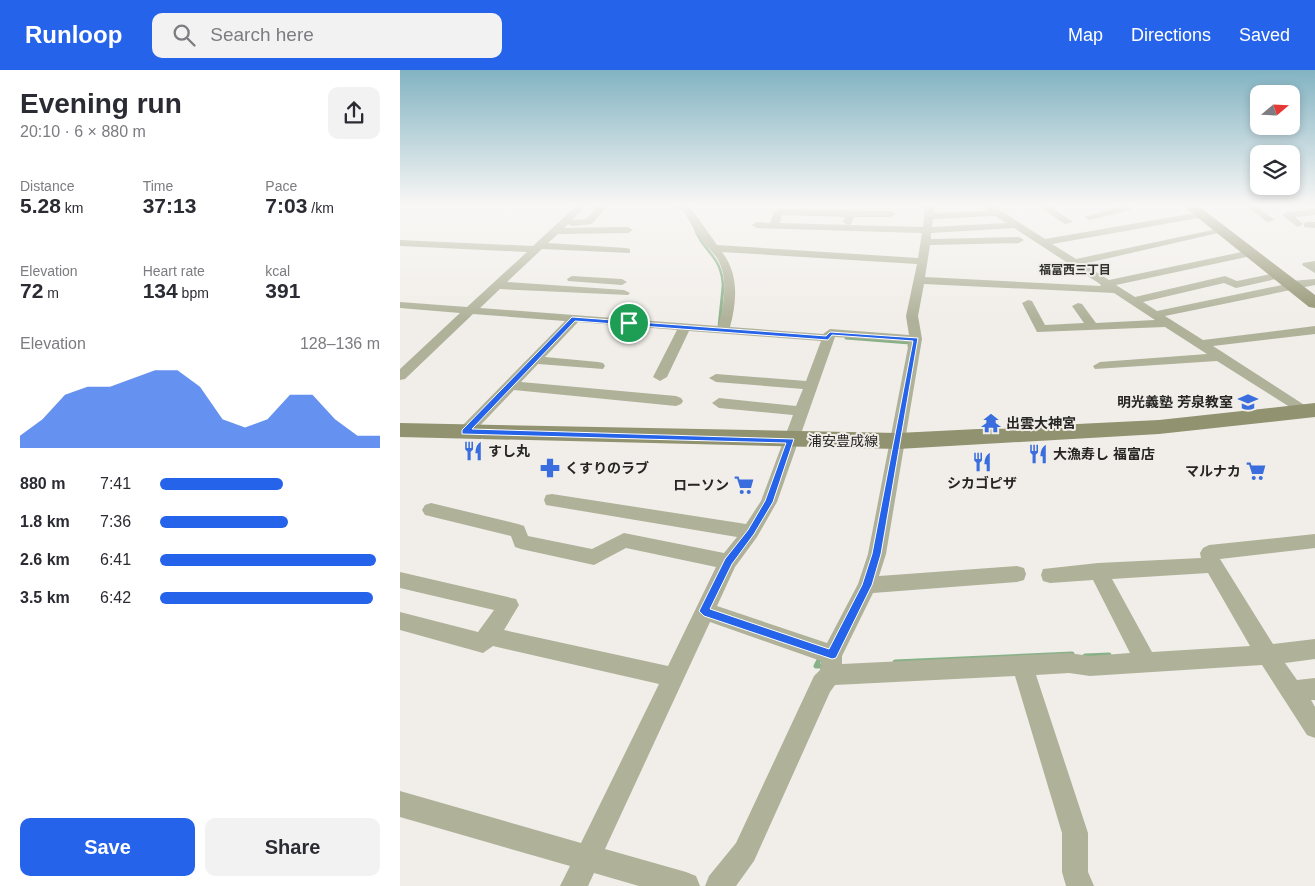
<!DOCTYPE html>
<meta charset="utf-8">
<style>
body{margin:0;font-family:Helvetica,"Noto Sans JP",sans-serif;background:#f2f2f3;color:#2b2b33;height:100vh;display:flex;flex-direction:column;font-size:19px;white-space:nowrap}
*{box-sizing:border-box;margin:0}
p{font-size:16px;color:#7c7c81}
.icon{flex:none;width:28px;height:28px;fill:none;stroke:currentColor;stroke-width:2;stroke-linecap:round;stroke-linejoin:round}
.map{position:relative;flex:1;overflow:hidden}
.side{display:flex;flex-direction:column;background:#fff;width:400px}
.side>*{flex:none}
.needle{width:32px;rotate:71deg}
.buttons{position:absolute;left:850px;top:15px;display:grid;gap:10px}
.buttons a{display:grid;place-items:center;width:50px;height:50px;border-radius:10px;background:#fff;box-shadow:0 2px 8px #0003;font-size:25px}
.pin{position:absolute;display:grid;place-items:center;width:42px;height:42px;color:#fff;margin:-21px;border:2px solid #fff;border-radius:50%;box-shadow:0 1px 5px #0007}
.round{display:grid;place-items:center;flex:none;width:52px;height:52px;border-radius:10px;background:#f2f2f3}
.summary{display:flex;align-items:center;justify-content:space-between;height:85px;padding:0 20px}
h1{font-size:28px;font-weight:700;line-height:38px}
.metrics{display:grid;grid-template-columns:repeat(3,1fr);gap:8px;height:85px;padding:5px 20px}
.metrics div{display:grid;align-content:center}
.metrics b{font-size:21px;font-weight:700}
.metrics small{font-size:14px;font-weight:400}
.metrics p{font-size:14px}
.chart{height:140px;padding:10px 20px}
.chart p{display:flex;justify-content:space-between}
.chart svg{width:100%;height:90px;margin-top:5px;fill:#2563eb;opacity:.7}
.button{display:flex;gap:10px;margin-top:auto;padding:10px 20px}
.button a{flex:1;height:58px;border-radius:10px;background:#2563eb;color:#fff;font-size:20px;font-weight:700;line-height:58px;text-align:center}
.button a+a{background:#f2f2f3;color:#2b2b33}
ul{padding:0 20px;list-style:none;font-size:16px}
li{display:grid;grid-template-columns:80px 60px 1fr;align-items:center;height:38px}
li i{height:12px;border-radius:6px;background:#2563eb}
header{display:flex;align-items:center;gap:30px;box-sizing:border-box;height:70px;padding:0 25px;background:#2563eb;color:#fff}
header strong{font-size:24px}
nav{display:flex;gap:28px;margin-inline-start:auto;font-size:18px}
.search{width:350px;height:45px;background:#f2f2f3;display:flex;align-items:center;gap:12px;box-sizing:border-box;padding:0 18px;border-radius:10px;color:#7c7c81;font-size:19px}
main{display:flex;flex:1;min-height:0}
.map>svg:first-child{display:block}
.lines{fill:none;stroke-linecap:round;stroke-linejoin:round}
.stream-far2{stroke:#89b188;stroke-width:2.5}
.stream-far1{stroke:#89b188;stroke-width:3}
.stream{stroke:#89b188;stroke-width:5}
.street{fill:#afb199;fill-rule:evenodd}
.secondary{fill:#919270;fill-rule:evenodd}
.route{fill:#2563eb;stroke:#fff;fill-rule:evenodd}
.labels{text-anchor:middle;dominant-baseline:central;stroke-width:4;stroke-linejoin:round;paint-order:stroke}
.far-neighbourhood-label{font-size:12px;font-weight:bold;fill:#35332f;stroke:#f1eee9}
.poi-label{font-size:14px;font-weight:bold;fill:#272624;stroke:#f1eee9;text-anchor:start}
.street-label{font-size:14px;fill:#272624;stroke:#f1eee9}
</style>
<header>
<strong>Runloop</strong>
<div class="search"><svg class="icon" aria-label="search" viewBox="0 0 24 24"><circle cx="10" cy="10" r="6"/><path d="M15 15l6 6"/></svg>Search here</div>
<nav><a>Map</a><a>Directions</a><a>Saved</a></nav>
</header>
<main>
<section class="side">
<div class="summary"><div><h1>Evening run</h1><p>20:10 · 6 × 880 m</p></div><a class="round"><svg class="icon" aria-label="share" viewBox="0 0 24 24"><path d="M12 15V3M7 8l5-5 5 5M5 13v7h14v-7"/></svg></a></div>
<div class="metrics">
<div><p>Distance</p><b>5.28<small> km</small></b></div>
<div><p>Time</p><b>37:13</b></div>
<div><p>Pace</p><b>7:03<small> /km</small></b></div>
</div>
<div class="metrics">
<div><p>Elevation</p><b>72<small> m</small></b></div>
<div><p>Heart rate</p><b>134<small> bpm</small></b></div>
<div><p>kcal</p><b>391</b></div>
</div>
<div class="chart"><p><span>Elevation</span>128–136 m</p>
<svg viewBox="0 0 160 44" preserveAspectRatio="none"><path d="M0 44V38L10 30L20 18L30 14L40 14L50 10L60 6L70 6L80 14L90 30L100 34L110 30L120 18L130 18L140 30L150 38L160 38V44z"/></svg>
</div>
<ul>
<li><b>880 m</b>7:41<i style="width:56%"></i></li>
<li><b>1.8 km</b>7:36<i style="width:58%"></i></li>
<li><b>2.6 km</b>6:41<i style="width:98%"></i></li>
<li><b>3.5 km</b>6:42<i style="width:97%"></i></li>
</ul>
<div class="button"><a>Save</a><a>Share</a></div>
</section>
<div class="map">
<svg width="915" height="816" viewBox="0 0 915 816">
<rect width="100%" height="100%" fill="#f1eee9"/>
<g class="lines">
<path class="stream-far2" d="M 277,135 L 286,142
M 294,156 C 302,183 323,184 323,219"/>
<path class="stream-far1" d="M 319,257 L 323,218
M 446,268 L 510,273 L 509,276"/>
<path class="stream" d="M 421,586 L 416,596 L 425,596
M 685,586 L 709,585
M 495,592 L 672,584"/>
<path class="street" d="M 177,135 L 187,135 L 172,150 L 186,149 L 199,135 L 208,135 L 192,154 L 172,156 L 168,154 L 164,158 L 228,157 L 233,160 L 228,163 L 158,164 L 148,173 L 226,178 L 230,179 L 230,183 L 142,179 L 107,212 L 224,220 L 230,223 L 228,225 L 100,219 L 80,238 L 318,256 C 324,235 329,208 317,188 C 312,181 305,175 300,168 C 292,157 288,146 279,135 L 290,137 L 317,175 L 518,188 L 522,163 L 357,158 L 352,155 L 357,152 L 370,153 L 374,142 L 379,139 L 491,141 L 496,144 L 491,147 L 454,147 L 451,154 L 448,155 L 443,152 L 445,147 L 382,145 L 380,153 L 523,157 L 525,135 L 534,135 L 534,143 L 588,141 L 581,135 L 592,135 L 645,169 L 801,142 L 806,145 L 804,147 L 652,174 L 676,189 L 822,158 L 827,161 L 683,194 L 709,210 L 851,180 L 856,183 L 851,186 L 716,215 L 735,227 L 825,206 L 837,211 L 881,202 L 886,205 L 885,207 L 836,218 L 824,213 L 743,232 L 757,241 L 887,214 L 892,211 L 915,209 L 915,215 L 765,246 L 803,270 L 915,256 L 915,264 L 813,276 L 909,338 L 911,341 L 909,344 L 904,346 L 817,291 L 695,299 L 693,296 L 700,292 L 807,284 L 765,257 L 637,262 L 622,233 L 628,230 L 632,231 L 645,255 L 684,253 L 672,236 L 678,233 L 682,234 L 696,253 L 755,250 L 714,223 L 524,214 L 518,246 L 522,269 L 486,484 L 479,506 L 617,496 L 624,498 L 626,504 L 624,510 L 617,512 L 473,523 L 442,586 L 442,594 L 669,583 L 690,586 L 730,583 L 693,510 L 650,513 L 643,511 L 641,505 L 643,499 L 698,493 L 801,488 L 800,483 L 803,478 L 809,475 L 915,464 L 915,478 L 820,489 L 873,574 L 915,569 L 915,589 L 885,593 L 897,610 L 915,608 L 915,630 L 911,630 L 915,637 L 915,668 L 907,665 L 862,595 L 690,606 L 669,603 L 636,605 L 688,763 L 688,802 L 694,816 L 666,816 L 662,802 L 662,763 L 615,606 L 435,615 L 430,622 L 354,791 L 336,816 L 305,816 L 309,806 L 336,773 L 414,606 L 420,600 L 421,591 L 310,552 L 205,779 L 286,802 L 296,806 L 300,816 L 239,816 L 194,803 L 188,816 L 160,816 L 170,796 L 0,747 L 0,721 L 181,773 L 259,614 L 93,576 L 83,583 L 0,560 L 0,542 L 78,562 L 94,540 L 0,518 L 0,502 L 116,529 L 119,535 L 104,560 L 268,596 L 316,497 L 226,478 L 194,495 L 121,479 L 115,477 L 111,466 L 25,445 L 22,440 L 25,435 L 31,433 L 118,454 L 124,456 L 128,466 L 192,479 L 224,463 L 324,483 L 337,467 L 152,436 L 146,435 L 144,430 L 146,425 L 152,424 L 346,454 L 361,431 L 393,345 L 319,338 L 312,333 L 319,328 L 396,336 L 403,319 L 316,312 L 309,308 L 316,304 L 406,311 L 421,271 L 289,261 L 267,307 L 260,311 L 253,307 L 277,260 L 178,252 L 145,287 L 198,292 L 203,293 L 205,296 L 203,299 L 138,294 L 121,312 L 276,326 L 281,328 L 283,331 L 281,334 L 276,336 L 114,320 L 70,366 L 60,366 L 57,362 L 60,358 L 165,251 L 73,244 L 5,309 L 0,310 L 0,299 L 60,243 L 0,238 L 0,232 L 67,237 L 127,182 L 0,176 L 0,170 L 133,176 ZM 595,146 L 606,153 L 532,157 L 533,149 ZM 614,158 L 700,214 L 701,216 L 525,207 L 530,175 L 619,173 L 624,170 L 619,167 L 531,169 L 531,163 ZM 322,182 L 517,194 L 506,246 L 509,265 L 430,259 L 423,264 L 330,257 C 337,231 339,204 322,182 ZM 435,267 L 509,272 L 468,484 L 458,514 L 427,573 L 317,536 L 335,497 L 357,467 L 377,432 ZM 808,503 L 850,576 L 752,582 L 712,509 Z
M 637,135 L 648,135 L 673,152 L 665,154 Z
M 727,135 L 731,136 L 731,140 L 689,150 L 684,147 Z
M 845,135 L 855,135 L 875,150 L 867,152 Z
M 915,139 L 915,145 L 895,147 L 903,154 L 898,157 L 882,145 L 887,142 Z
M 907,152 L 915,152 L 915,158 L 904,157 L 904,153 Z
M 915,191 L 915,203 L 902,195 L 903,193 Z
M 172,206 L 222,209 L 227,212 L 222,215 L 168,211 L 167,209 Z"/>
<path class="secondary" d="M 782,135 L 797,135 L 915,225 L 915,238 L 909,237 Z
M 915,333 L 915,347 L 759,364 L 498,379 L 0,367 L 0,353 L 498,363 L 759,350 Z"/>
</g>
<linearGradient id="sky" x2="0" y2="1"><stop stop-color="#82b3c2"/><stop offset="0.54" stop-color="#f9f7f5"/><stop offset="1" stop-color="#f9f7f5" stop-opacity="0"/></linearGradient>
<rect width="915" height="250" fill="url(#sky)"/>
<path class="route" d="M 172,247 L 426,266 L 430,262 L 518,268 L 481,484 L 472,515 L 436,588 L 432,589 L 304,546 L 299,541 L 325,489 L 348,460 L 365,431 L 386,373 L 62,364 L 62,360 ZM 175,251 L 428,270 L 432,265 L 513,271 L 472,484 L 462,515 L 429,579 L 310,539 L 332,494 L 354,464 L 373,432 L 394,369 L 72,359 Z"/>
<defs>
<symbol id="school-bare" viewBox="-9 -9 18 18"><path d="M0-5L7-2L0 1L-7-2ZM-4 1L0 2.5L4 1V4Q0 6-4 4Z" fill="#3a6ddd" stroke="#f1eee9" stroke-width="2.5" paint-order="stroke"/></symbol>
<symbol id="temple-bare" viewBox="-9 -9 18 18"><path d="M0-6L5-2H3V0L6.5 2.5H4V6H1.5V3h-3V6H-4V2.5H-6.5L-3 0V-2H-5Z" fill="#3a6ddd" stroke="#f1eee9" stroke-width="2.5" paint-order="stroke"/></symbol>
<symbol id="restaurant-bare" viewBox="-9 -9 18 18"><path d="M-5-6h1v4h1v-4h1v4h1v-4h1v5L-1.5 .5V6h-2V.5L-5-1ZM5-6V6H3V1.5H1.5Q1.5-4 5-6Z" fill="#3a6ddd" stroke="#f1eee9" stroke-width="2.5" paint-order="stroke"/></symbol>
<symbol id="pharmacy-bare" viewBox="-9 -9 18 18"><path d="M-2-6h4v4h4v4h-4v4h-4v-4h-4v-4h4Z" fill="#3a6ddd" stroke="#f1eee9" stroke-width="2.5" paint-order="stroke"/></symbol>
<symbol id="supermarket-bare" viewBox="-9 -9 18 18"><path d="M-6-5.5h2.5l.6 2H6L4.5 2H-2.5L-4.4-4H-6ZM-1.5 3.2a1.3 1.3 0 1 0 .1 0ZM3 3.2a1.3 1.3 0 1 0 .1 0Z" fill="#3a6ddd" stroke="#f1eee9" stroke-width="2.5" paint-order="stroke"/></symbol>
</defs>
<g fill-rule="evenodd">
<use href="#school-bare" x="834" y="318" width="28" height="28"/>
<use href="#temple-bare" x="577" y="339" width="28" height="28"/>
<use href="#restaurant-bare" x="59" y="367" width="28" height="28"/>
<use href="#restaurant-bare" x="624" y="370" width="28" height="28"/>
<use href="#restaurant-bare" x="568" y="378" width="28" height="28"/>
<use href="#pharmacy-bare" x="136" y="384" width="28" height="28"/>
<use href="#supermarket-bare" x="842" y="387" width="28" height="28"/>
<use href="#supermarket-bare" x="330" y="401" width="28" height="28"/>
</g>
<g class="labels">
<g class="far-neighbourhood-label">
<text x="675" y="200">福富西三丁目</text>
</g>
<g class="poi-label">
<text x="833" y="332" text-anchor="end">明光義塾 芳泉教室</text>
<text x="606" y="353">出雲大神宮</text>
<text x="88" y="381">すし丸</text>
<text x="653" y="384">大漁寿し 福富店</text>
<text x="165" y="398">くすりのラブ</text>
<text x="841" y="401" text-anchor="end">マルナカ</text>
<text x="582" y="413" text-anchor="middle">シカゴピザ</text>
<text x="329" y="415" text-anchor="end">ローソン</text>
</g>
<g class="street-label">
<text x="443" y="371">浦安豊成線</text>
</g>
</g>
</svg>
<div class="buttons">
<a><svg class="needle" viewBox="-14 -14 28 28"><path d="M0-13l5 13h-10z" fill="#e53935"/><path d="M0 13l5-13h-10z" fill="#7c7c81"/></svg></a>
<a><svg class="icon" aria-label="layers" viewBox="0 0 24 24"><path d="M12 4l9 5-9 5-9-5zM3 14l9 5 9-5"/></svg></a>
</div>
<div class="pin" style="left:229px;top:253px;background:#1e9e55"><svg class="icon" aria-label="arrive" viewBox="0 0 24 24"><path d="M6 21V4h12l-3 4 3 4H6"/></svg></div>
</div>
</main>
